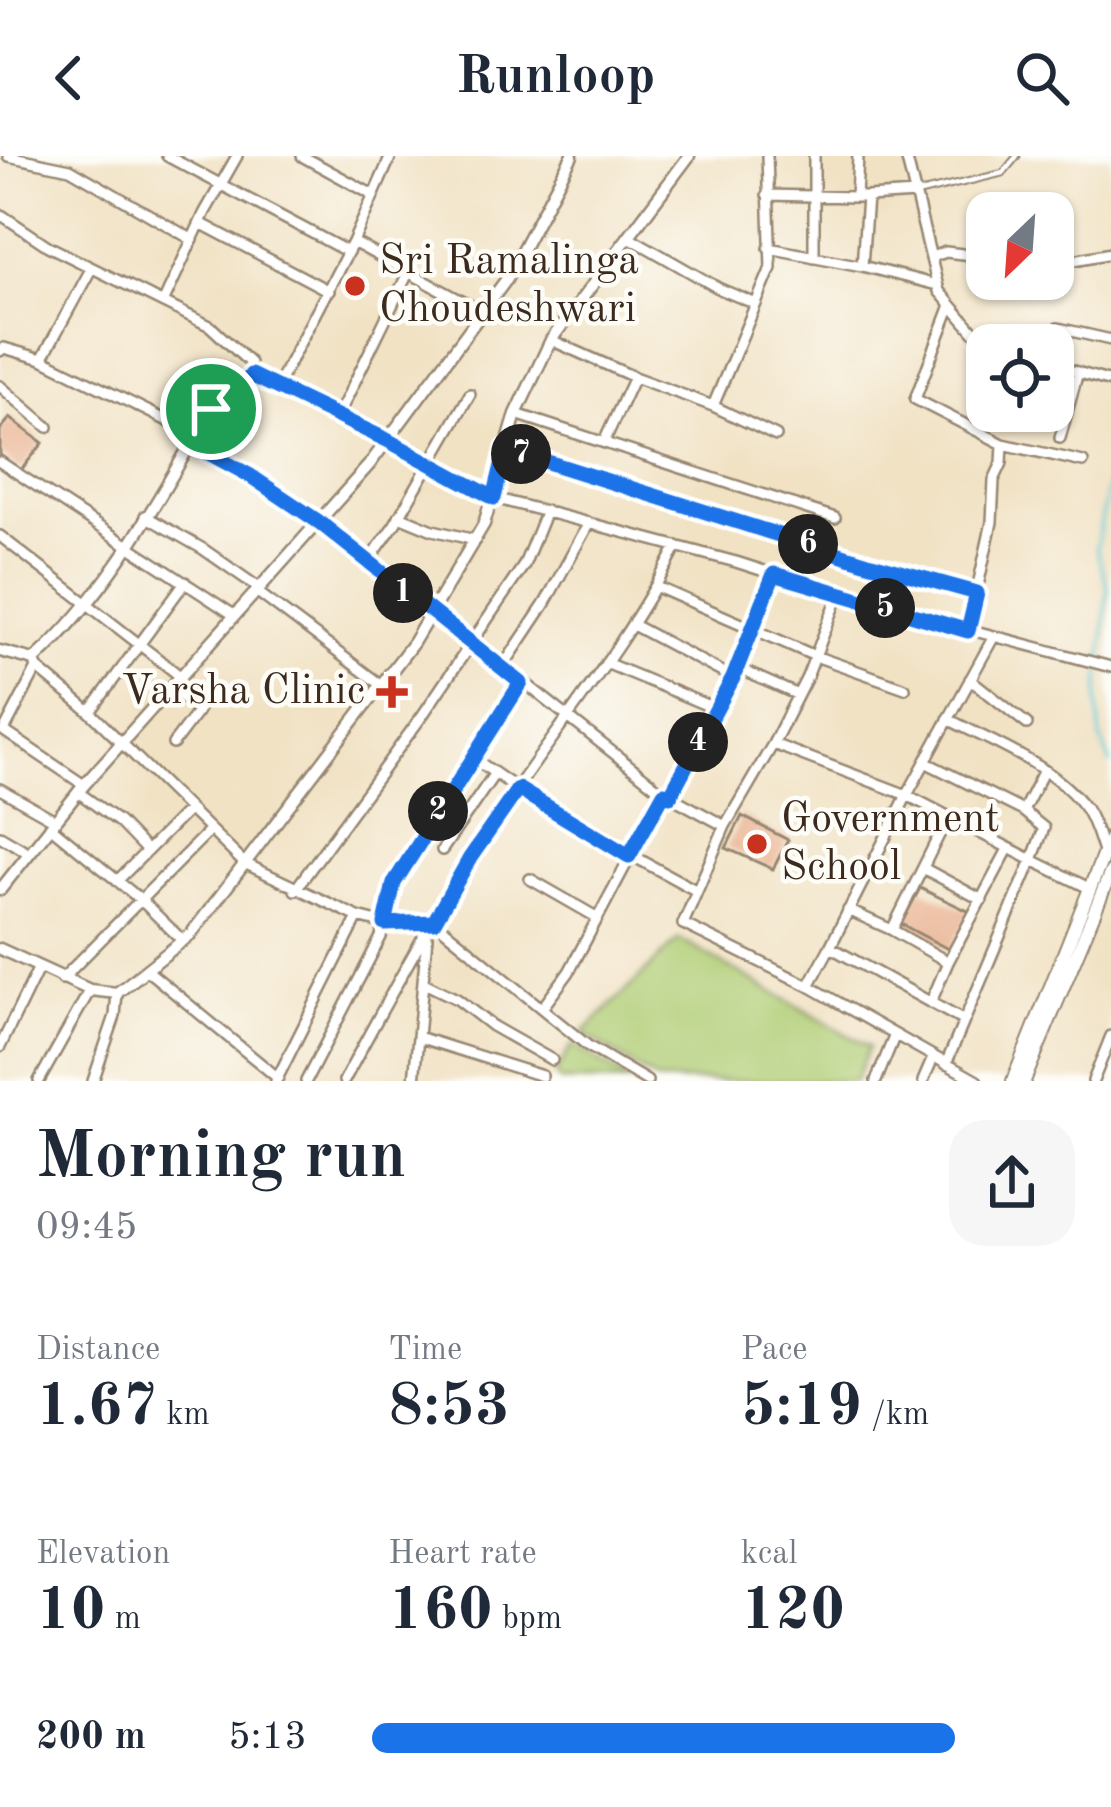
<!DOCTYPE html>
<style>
body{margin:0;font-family:"Old Standard TT",serif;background:#f6f6f7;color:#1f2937;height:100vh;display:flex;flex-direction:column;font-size:45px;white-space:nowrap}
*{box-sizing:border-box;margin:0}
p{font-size:39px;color:#747a83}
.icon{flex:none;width:66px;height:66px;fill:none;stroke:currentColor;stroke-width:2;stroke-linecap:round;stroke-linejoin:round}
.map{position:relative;height:925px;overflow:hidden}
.panel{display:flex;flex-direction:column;background:#fff;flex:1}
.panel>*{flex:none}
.needle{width:78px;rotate:205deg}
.tools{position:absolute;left:966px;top:36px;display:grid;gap:24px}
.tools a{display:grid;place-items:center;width:108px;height:108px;border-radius:24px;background:#fff;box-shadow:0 3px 9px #0004;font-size:60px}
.pin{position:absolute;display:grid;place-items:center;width:102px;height:102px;color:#fff;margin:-51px;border:6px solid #fff;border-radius:50%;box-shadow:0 3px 12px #0007}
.km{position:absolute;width:60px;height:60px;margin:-30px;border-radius:50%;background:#222;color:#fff;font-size:33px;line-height:60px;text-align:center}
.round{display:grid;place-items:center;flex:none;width:126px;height:126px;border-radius:36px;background:#f6f6f7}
.summary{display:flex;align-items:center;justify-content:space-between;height:204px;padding:0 36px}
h1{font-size:66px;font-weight:800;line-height:90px}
.stats{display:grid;grid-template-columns:repeat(3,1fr);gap:18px;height:204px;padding:12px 36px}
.stats div{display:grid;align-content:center}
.stats b{font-size:60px;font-weight:800}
.stats small{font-size:33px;font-weight:400}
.stats p{font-size:33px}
ul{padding:0 36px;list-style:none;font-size:39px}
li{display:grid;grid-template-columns:192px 144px 1fr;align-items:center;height:90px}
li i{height:30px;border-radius:15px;background:#1a73e8}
header{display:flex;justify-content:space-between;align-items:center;height:156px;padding:0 36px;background:#fff;font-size:54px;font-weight:800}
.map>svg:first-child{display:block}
.green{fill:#aecc72;stroke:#747b48;stroke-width:3}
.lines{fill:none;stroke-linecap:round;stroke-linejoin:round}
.stream{stroke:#5dc9d5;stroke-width:3}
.building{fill:#e9b08e}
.service-casing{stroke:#968671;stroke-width:9}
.minor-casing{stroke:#968671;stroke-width:14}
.tertiary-casing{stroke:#968671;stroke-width:15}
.secondary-casing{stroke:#968671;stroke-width:16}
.service{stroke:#fff;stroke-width:4.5}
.minor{stroke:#fff;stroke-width:9}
.tertiary{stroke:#fff;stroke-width:10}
.secondary{stroke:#fff;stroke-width:12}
.route-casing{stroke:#fff;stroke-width:24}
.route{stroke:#1a73e8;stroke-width:15}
.poi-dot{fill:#c8321e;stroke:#fdfcf7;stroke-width:4.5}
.labels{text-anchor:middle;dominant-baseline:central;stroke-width:9;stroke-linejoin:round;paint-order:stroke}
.poi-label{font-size:42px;fill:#3b2a1e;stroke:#fdfcf7;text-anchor:start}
</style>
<header><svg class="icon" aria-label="back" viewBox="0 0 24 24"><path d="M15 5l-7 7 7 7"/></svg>Runloop<svg class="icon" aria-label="search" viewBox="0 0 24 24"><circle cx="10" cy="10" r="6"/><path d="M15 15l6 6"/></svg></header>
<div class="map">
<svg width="1111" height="925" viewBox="0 0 1111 925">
<rect width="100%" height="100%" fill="#fdfcf7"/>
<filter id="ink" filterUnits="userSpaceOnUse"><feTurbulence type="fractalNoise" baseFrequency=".00833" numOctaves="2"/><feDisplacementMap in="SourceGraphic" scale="24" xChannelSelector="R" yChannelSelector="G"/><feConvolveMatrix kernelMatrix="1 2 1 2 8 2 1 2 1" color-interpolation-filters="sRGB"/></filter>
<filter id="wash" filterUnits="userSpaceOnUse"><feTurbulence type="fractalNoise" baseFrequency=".004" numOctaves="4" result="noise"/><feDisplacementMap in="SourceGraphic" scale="48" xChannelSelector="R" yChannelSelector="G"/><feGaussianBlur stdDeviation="2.7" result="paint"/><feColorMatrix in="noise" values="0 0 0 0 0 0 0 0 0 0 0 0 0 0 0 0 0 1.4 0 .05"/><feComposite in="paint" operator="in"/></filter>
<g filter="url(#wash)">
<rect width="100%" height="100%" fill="#f1e2c4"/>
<path class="green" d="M 679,783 L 869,891 L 855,925 L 657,925 L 583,877 Z
M 572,889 L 631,925 L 560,925 L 556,916 Z"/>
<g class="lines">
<path class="stream" d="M 1111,312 L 1096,392 L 1108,431 L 1098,547 L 1101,584 L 1111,608"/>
</g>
<g id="blocks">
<path class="building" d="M 10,262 L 43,287 L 21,314 L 0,299 L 0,274 Z
M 742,660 L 788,684 L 773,713 L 726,692 Z
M 920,732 L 970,756 L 950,794 L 901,768 Z"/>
</g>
</g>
<g filter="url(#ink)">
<use href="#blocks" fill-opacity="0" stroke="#968671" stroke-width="3"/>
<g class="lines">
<defs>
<path id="service" d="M 916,38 L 1003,17 L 1017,0"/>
<path id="minor" d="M 8,0 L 70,13 L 193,84
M 167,0 L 348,96
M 302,0 L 373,39
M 906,0 L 939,135 L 987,191
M 767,39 L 856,41 L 858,0
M 867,41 L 916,38
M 0,58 L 48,90 L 210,170 L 250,207 L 251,219
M 200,67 L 329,135
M 629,81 L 720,133 L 756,148
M 353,86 L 482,156
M 769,92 L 862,110 L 867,41 L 856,41
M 814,101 L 814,0
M 931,101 L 946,96 L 987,101
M 1053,108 L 1111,97
M 862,110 L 937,129
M 163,147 L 205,56 L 237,0
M 951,149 L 915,243 L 1003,288 L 1002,307 L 994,324 L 992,366 L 968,475
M 551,184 L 634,221
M 1045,189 L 1050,176 L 1058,172 L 1111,184
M 0,195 L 4,192 L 42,203 L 196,279
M 42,203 L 91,113
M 1053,209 L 1111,226
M 0,230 L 48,271
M 275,234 L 353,86 L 391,0
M 713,250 L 776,280
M 516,258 L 835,362
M 337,262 L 408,117
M 1060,282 L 1078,216
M 387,285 L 494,342 L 736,406 L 839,439 L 807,521 L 773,588
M 604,286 L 634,221 L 713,250 L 771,112 L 767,0
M 191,287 L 249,319 L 318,366 L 429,457 L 472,485 L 664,637 L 725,670 L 683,768 L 809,830 L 977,925
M 1003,288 L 1083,306
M 505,293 L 868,407 L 977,437
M 0,306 L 234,459
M 145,360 L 203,393 L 259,432
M 399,360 L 433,374 L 475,384
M 0,380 L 180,520
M 367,407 L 395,368 L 470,238
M 657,431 L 815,500 L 905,532
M 256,435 L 381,529
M 839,439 L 1111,511
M 633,469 L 733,522
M 606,507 L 716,553
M 36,509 L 37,512 L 4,575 L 84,629
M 37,512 L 90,556 L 244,707 L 358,761 L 385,768 L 434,765 L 588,890 L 647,925
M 502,512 L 544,449 L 589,367
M 737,512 L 798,539
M 970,523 L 1027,568
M 171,531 L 198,555 L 173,588
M 90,556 L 185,426
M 948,563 C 993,587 1054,609 1085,652 C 1094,665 1098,681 1103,696
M 473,602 L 521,527
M 925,606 L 1023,655 L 1043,616
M 0,633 L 55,664
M 78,636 L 119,666 L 147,695
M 670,640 L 733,522 L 774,418
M 948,661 L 892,774 L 948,806 L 1008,693
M 50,670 L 141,744 L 183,785
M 725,670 L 773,588 L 907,639 L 993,482
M 0,680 L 29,697
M 442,694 L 495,617
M 923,712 L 982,744
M 530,723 L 598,762
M 117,725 L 189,653
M 295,734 L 422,560 L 524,409 L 546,355
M 848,754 L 892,774
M 830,791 L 907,639 L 1032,704 L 1044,672 L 1023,655
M 148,815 L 278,922
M 62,823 L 210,674
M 424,827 L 457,843 L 492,870 L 552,904
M 809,830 L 830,791 L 964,865
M 931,846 L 948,806
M 543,851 L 569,816 L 664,637
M 418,881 L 542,920
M 0,891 L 38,813
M 946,908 L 1032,704 L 1091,733
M 39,925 L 90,834
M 93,925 L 115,860 L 117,837
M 276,925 L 358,761
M 306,925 L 381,781 L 394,727 L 473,602 L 547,653 L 697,735
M 344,925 C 384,850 425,774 470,702 C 536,596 621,502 677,390
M 414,925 L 427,781
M 876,925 L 894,881
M 923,925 L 933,902
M 1093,925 L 1111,880"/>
<path id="tertiary" d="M 0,495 L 34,504 C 111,435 159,341 211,253 L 227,259 L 251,219 L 387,285
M 0,734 L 84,629 L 369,309 L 506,124 L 572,0
M 0,793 L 90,834 L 117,837 L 191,778 L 413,487 L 484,368 L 516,258 L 551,184 L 689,0"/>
<path id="secondary" d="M 1013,925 L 1111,680
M 1024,925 L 1111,716"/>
</defs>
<use href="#service" class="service-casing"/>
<use href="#minor" class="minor-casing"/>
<use href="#tertiary" class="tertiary-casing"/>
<use href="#secondary" class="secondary-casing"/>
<use href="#service" class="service"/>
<use href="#minor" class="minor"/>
<use href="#tertiary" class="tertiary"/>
<use href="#secondary" class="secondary"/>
</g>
</g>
<g class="lines" filter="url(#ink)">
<defs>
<path id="route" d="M 251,219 L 387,284 L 494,342 L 506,293 L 868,407 L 977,437 L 968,475 L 774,418 L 733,522 L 670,640 L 664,637 L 629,700 L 518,633 L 470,702 L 434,766 L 385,768 L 394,727 L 521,527 L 319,366 L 249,319 L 190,287 L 211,253 L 227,259 Z"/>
</defs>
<use href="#route" class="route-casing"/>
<use href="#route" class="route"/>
</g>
<g class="poi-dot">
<circle cx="355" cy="130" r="12"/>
<path d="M386 518h12v12h12v12h-12v12h-12v-12h-12v-12h12z"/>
<circle cx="757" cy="688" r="12"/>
</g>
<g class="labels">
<g class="poi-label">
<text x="379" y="106">Sri Ramalinga<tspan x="379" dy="48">Choudeshwari</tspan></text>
<text x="365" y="536" text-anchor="end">Varsha Clinic</text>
<text x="781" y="664">Government<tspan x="781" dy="48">School</tspan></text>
</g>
</g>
</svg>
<div class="tools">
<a><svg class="needle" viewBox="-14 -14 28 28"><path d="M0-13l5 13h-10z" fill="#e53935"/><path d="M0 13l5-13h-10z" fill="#747a83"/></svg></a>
<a><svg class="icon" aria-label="locate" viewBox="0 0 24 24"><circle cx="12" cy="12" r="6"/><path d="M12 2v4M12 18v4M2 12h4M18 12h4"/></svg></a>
</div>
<div class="pin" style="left:211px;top:253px;background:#1e9e55"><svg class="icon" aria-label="arrive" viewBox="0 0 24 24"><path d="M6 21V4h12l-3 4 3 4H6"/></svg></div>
<b class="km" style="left:403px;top:437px">1</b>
<b class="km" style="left:438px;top:655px">2</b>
<b class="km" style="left:698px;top:586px">4</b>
<b class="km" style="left:885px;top:452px">5</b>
<b class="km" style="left:808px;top:388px">6</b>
<b class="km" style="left:521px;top:298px">7</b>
</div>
<section class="panel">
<div class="summary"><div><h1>Morning run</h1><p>09:45</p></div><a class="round"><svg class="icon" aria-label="share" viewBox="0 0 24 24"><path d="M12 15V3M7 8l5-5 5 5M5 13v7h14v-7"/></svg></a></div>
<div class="stats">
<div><p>Distance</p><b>1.67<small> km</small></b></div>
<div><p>Time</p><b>8:53</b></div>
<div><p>Pace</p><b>5:19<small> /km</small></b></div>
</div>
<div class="stats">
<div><p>Elevation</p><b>10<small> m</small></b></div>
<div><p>Heart rate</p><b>160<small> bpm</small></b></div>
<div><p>kcal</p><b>120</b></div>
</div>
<ul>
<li><b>200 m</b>5:13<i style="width:83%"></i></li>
</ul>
</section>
